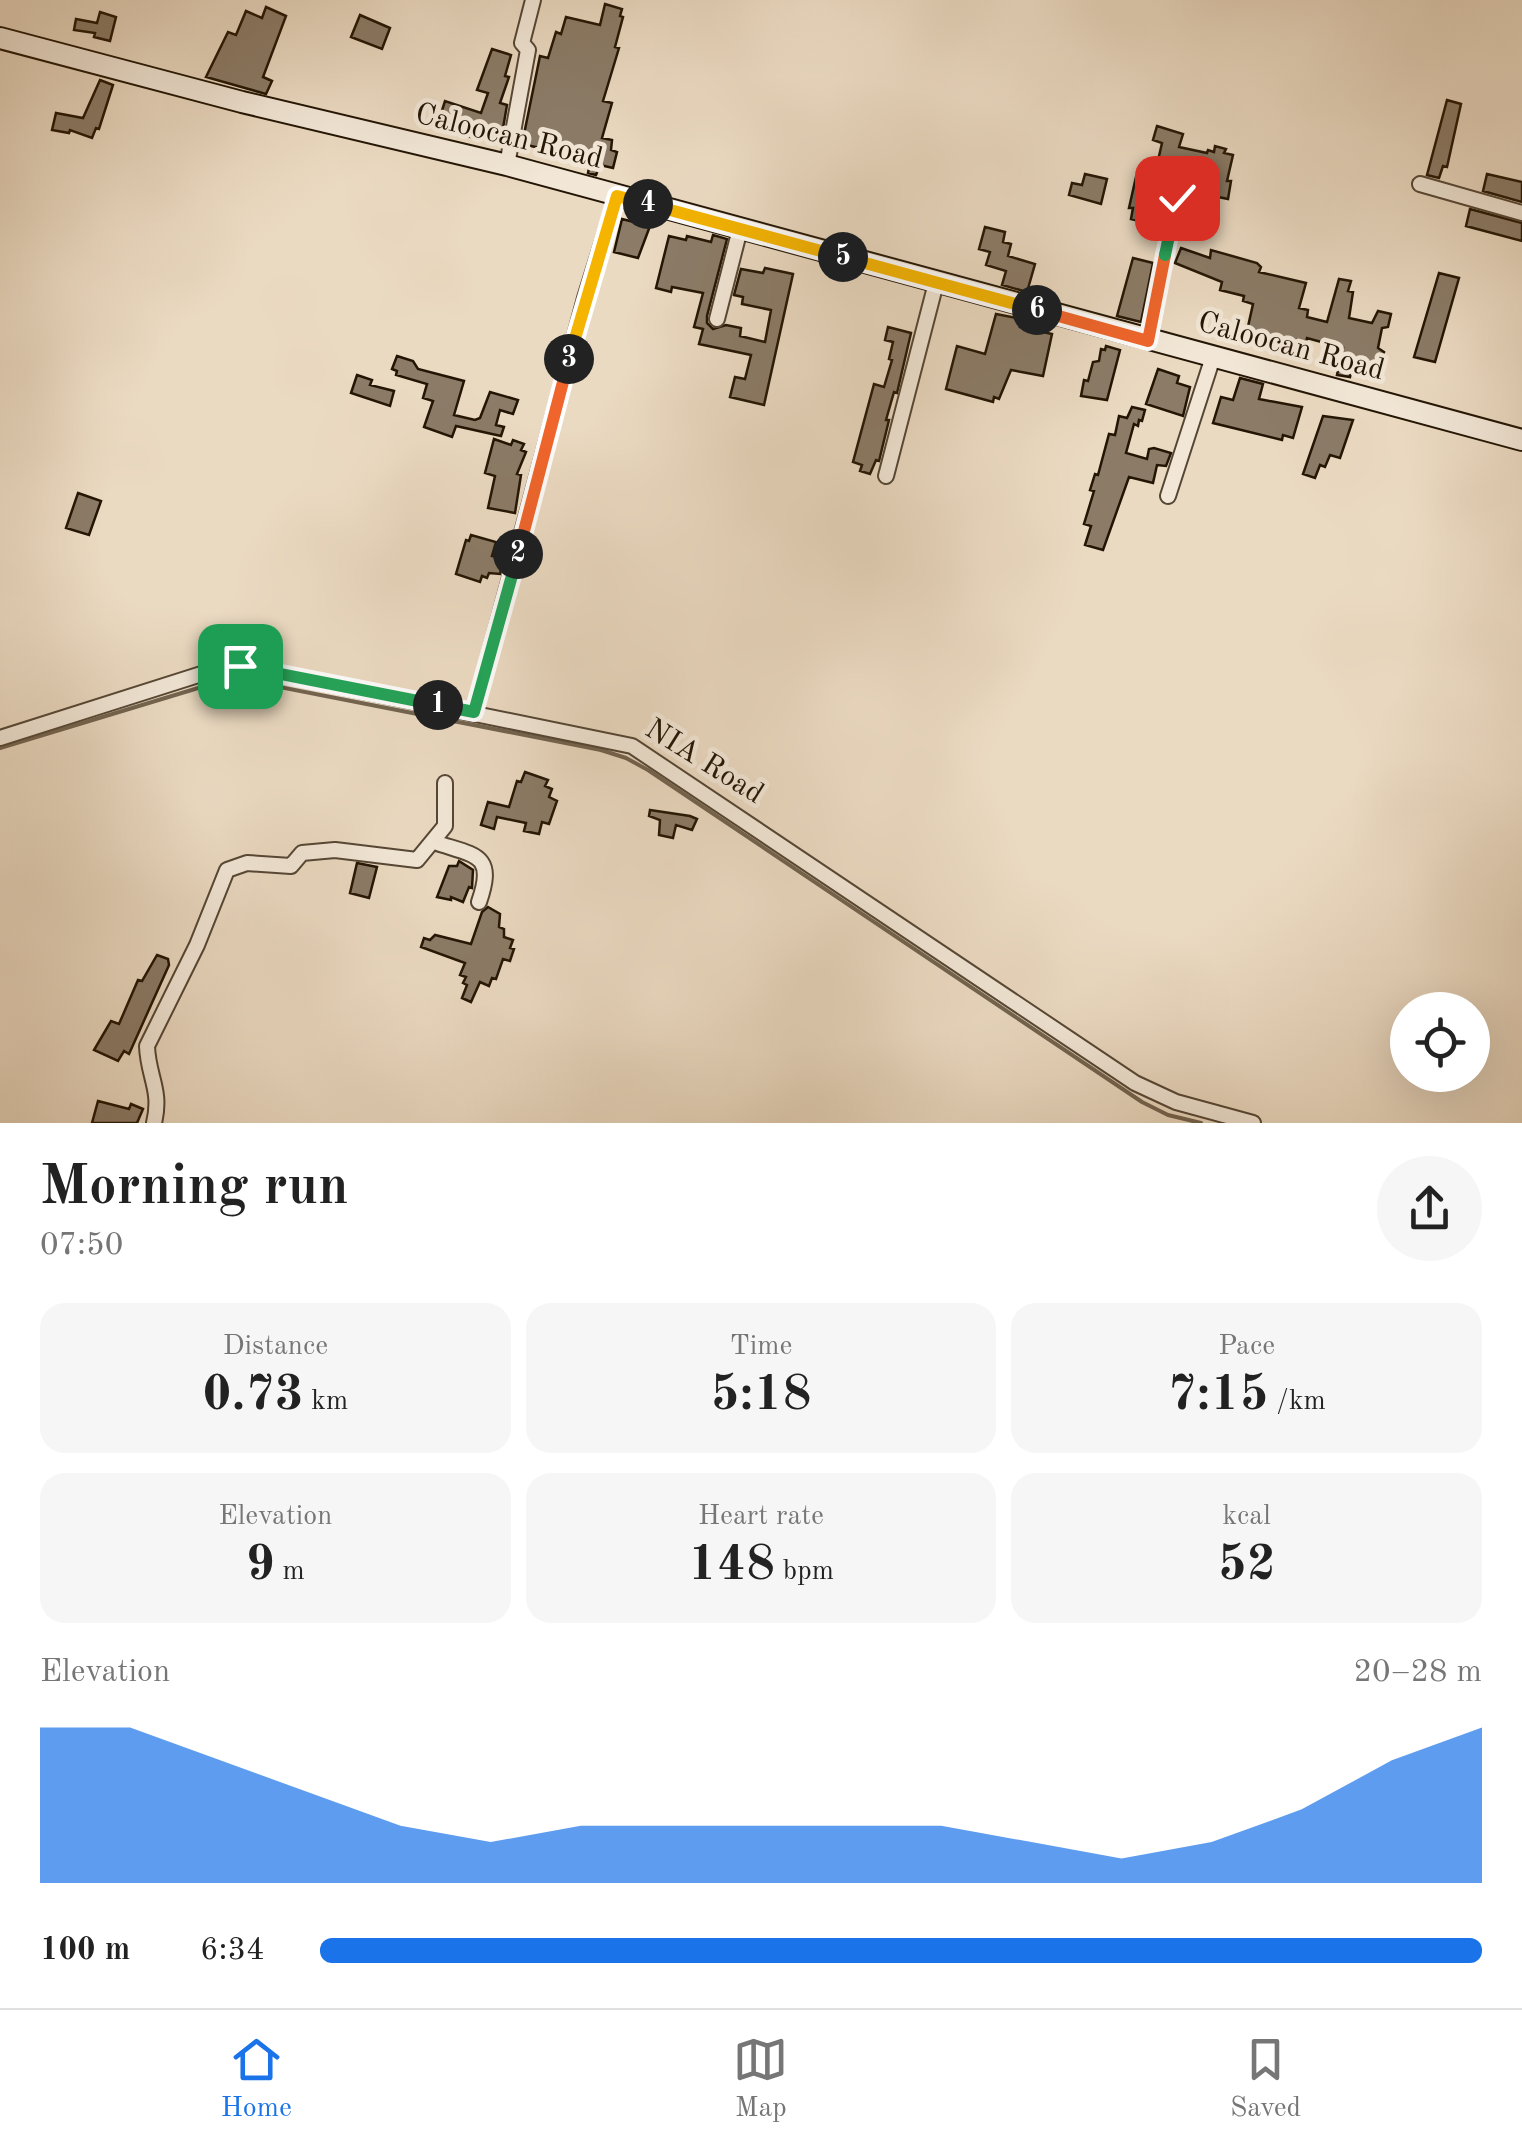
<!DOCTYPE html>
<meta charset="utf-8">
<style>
body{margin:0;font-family:"Old Standard TT",serif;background:#f6f6f6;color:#222;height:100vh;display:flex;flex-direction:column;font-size:38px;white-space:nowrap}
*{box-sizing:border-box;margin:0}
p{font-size:32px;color:#767676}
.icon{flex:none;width:55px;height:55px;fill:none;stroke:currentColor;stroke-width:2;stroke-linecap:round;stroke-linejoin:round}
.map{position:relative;height:1123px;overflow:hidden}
.panel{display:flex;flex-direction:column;background:#fff;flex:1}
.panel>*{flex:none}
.controls{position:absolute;left:1390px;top:992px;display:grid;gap:20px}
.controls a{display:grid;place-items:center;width:100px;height:100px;border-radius:50%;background:#fff;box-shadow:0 10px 40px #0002;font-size:50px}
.pin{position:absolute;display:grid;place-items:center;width:85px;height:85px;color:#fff;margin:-42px;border-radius:20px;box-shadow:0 5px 15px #0006}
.km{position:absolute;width:50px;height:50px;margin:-25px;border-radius:50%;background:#222;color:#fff;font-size:28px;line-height:50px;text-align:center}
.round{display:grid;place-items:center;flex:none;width:105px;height:105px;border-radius:52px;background:#f6f6f6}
.head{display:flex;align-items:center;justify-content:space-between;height:170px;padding:0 40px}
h1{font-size:55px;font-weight:700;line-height:75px}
.metrics{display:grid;grid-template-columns:repeat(3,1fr);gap:15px;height:170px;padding:10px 40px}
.metrics div{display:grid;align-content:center;border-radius:25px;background:#f6f6f6;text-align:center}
.metrics b{font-size:50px;font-weight:700}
.metrics small{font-size:28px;font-weight:400}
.metrics p{font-size:28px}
.chart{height:280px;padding:20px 40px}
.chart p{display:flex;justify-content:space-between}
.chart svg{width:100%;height:180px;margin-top:10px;fill:#1a73e8;opacity:.7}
ul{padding:0 40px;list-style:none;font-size:32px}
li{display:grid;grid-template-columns:160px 120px 1fr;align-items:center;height:75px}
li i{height:25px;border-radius:12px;background:#1a73e8}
.tab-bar{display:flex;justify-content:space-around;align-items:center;height:140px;border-top:2px solid #e0e0e0;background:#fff;font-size:28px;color:#767676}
.tab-bar a{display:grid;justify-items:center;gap:5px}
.tab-bar .selected{color:#1a73e8}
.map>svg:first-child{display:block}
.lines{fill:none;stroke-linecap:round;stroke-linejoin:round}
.stream{stroke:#72634f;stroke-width:4}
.building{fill:#8b7b67;stroke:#231504;stroke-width:2.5}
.street-casing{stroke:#554634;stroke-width:18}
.secondary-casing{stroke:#231504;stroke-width:24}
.street{stroke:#f2e7d7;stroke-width:14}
.secondary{stroke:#f2e7d7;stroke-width:20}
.split-1-casing{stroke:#fff;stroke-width:20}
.split-2-casing{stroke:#fff;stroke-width:20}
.split-3-casing{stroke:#fff;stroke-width:20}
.split-4-casing{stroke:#fff;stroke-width:20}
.split-5-casing{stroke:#fff;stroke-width:20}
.split-6-casing{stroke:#fff;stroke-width:20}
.split-7-casing{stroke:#fff;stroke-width:20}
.split-8-casing{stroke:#fff;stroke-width:20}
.split-1{stroke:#22a559;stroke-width:12}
.split-2{stroke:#22a559;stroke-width:12}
.split-3{stroke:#f0652b;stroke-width:12}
.split-4{stroke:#f5b400;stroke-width:12}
.split-5{stroke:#f5b400;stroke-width:12}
.split-6{stroke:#f5b400;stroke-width:12}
.split-7{stroke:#f0652b;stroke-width:12}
.split-8{stroke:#22a559;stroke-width:12}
.labels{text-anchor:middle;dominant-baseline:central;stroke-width:9;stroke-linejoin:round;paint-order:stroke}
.street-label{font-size:30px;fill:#231504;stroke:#f2e7d7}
</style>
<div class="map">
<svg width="1522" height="1123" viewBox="0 0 1522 1123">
<rect width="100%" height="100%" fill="#ebdac2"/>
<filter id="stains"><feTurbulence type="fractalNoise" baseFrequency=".002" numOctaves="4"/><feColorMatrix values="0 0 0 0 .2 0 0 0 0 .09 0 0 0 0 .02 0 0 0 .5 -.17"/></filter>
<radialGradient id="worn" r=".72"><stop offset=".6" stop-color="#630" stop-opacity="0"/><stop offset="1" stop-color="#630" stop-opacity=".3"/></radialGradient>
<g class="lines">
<path class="stream" d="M 0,748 L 218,682 L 239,679 L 601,750 L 626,758 L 648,770 L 1142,1102 L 1168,1115 L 1201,1123"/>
</g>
<path class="building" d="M 605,4 L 622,9 L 620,16 L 623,17 L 615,47 L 619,48 L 603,101 L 612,103 L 602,138 L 612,140 L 611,150 L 617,152 L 613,168 L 600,165 L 596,175 L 588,173 L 592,153 L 569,146 L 567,154 L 522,144 L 540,56 L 548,58 L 556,32 L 561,34 L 566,17 L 600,25 Z
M 266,7 L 286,16 L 263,77 L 272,81 L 266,94 L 206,77 L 228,32 L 236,35 L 246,11 L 262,18 Z
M 100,12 L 116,17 L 110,41 L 94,37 L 95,33 L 74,30 L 76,19 L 97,23 Z
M 360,15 L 390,28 L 382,49 L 351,37 Z
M 492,49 L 511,55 L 505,76 L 509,77 L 500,103 L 507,105 L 501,140 L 473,132 L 471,137 L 437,126 L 445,101 L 481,113 L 488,93 L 477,90 Z
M 100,80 L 113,85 L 99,129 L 96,128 L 92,138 L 70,130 L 69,133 L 52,130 L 56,113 L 83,118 Z
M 1447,100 L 1461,104 L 1447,167 L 1443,166 L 1439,178 L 1427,175 Z
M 1157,126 L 1183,134 L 1179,147 L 1207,153 L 1208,150 L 1214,152 L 1215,146 L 1226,149 L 1224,153 L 1233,155 L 1227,181 L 1231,181 L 1228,199 L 1208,195 L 1211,180 L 1192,175 L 1174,170 L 1171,182 L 1154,178 L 1162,143 L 1153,140 Z
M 1085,174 L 1107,179 L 1101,204 L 1069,195 L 1072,183 L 1082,185 Z
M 1487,174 L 1522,182 L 1522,202 L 1483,191 Z
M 1136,177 L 1156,181 L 1151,206 L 1162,209 L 1157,225 L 1131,219 L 1133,208 L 1129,208 Z
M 1470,209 L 1522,223 L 1522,241 L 1466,226 Z
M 622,219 L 650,226 L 638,258 L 614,252 Z
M 985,227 L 1005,232 L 1003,242 L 1011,244 L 1008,256 L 1035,264 L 1027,292 L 1002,285 L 1006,271 L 986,265 L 990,252 L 979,249 Z
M 713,235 L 727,239 L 707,316 L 707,323 L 713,329 L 726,325 L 741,328 L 740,336 L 765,342 L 771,310 L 742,304 L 743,297 L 734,295 L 741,269 L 763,273 L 765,268 L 793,274 L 764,405 L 730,397 L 735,377 L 745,379 L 751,355 L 699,344 L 703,329 L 694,327 L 703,293 L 672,287 L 671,292 L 656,288 L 669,236 L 686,240 L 687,236 L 711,242 Z
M 1181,248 L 1210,258 L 1211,250 L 1257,263 L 1261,267 L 1259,272 L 1306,283 L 1299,308 L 1308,310 L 1307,317 L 1327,322 L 1339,279 L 1351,281 L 1348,291 L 1353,292 L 1349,318 L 1372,323 L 1378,311 L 1391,314 L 1388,327 L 1382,328 L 1378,348 L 1384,352 L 1380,369 L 1359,365 L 1357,374 L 1351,372 L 1350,377 L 1337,375 L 1343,348 L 1307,338 L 1306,342 L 1297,340 L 1291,355 L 1278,351 L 1282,339 L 1247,331 L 1253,304 L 1243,301 L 1244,296 L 1220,290 L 1222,282 L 1175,263 Z
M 1133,258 L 1153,263 L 1141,322 L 1117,316 Z
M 1439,273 L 1459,278 L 1435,362 L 1414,357 Z
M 996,314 L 1022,319 L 1020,327 L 1052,334 L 1043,376 L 1011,370 L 999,399 L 994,397 L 993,402 L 946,389 L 957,346 L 985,354 Z
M 888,327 L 911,333 L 897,393 L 894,392 L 886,420 L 889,420 L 879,461 L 876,460 L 870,474 L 860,471 L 862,465 L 853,462 L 874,384 L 884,387 L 892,360 L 889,359 L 893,342 L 885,340 Z
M 1106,346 L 1120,350 L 1107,400 L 1081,396 L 1084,380 L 1088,381 L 1093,362 L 1099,361 L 1101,349 L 1105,350 Z
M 397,356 L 413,361 L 418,369 L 464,381 L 454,415 L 475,420 L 480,418 L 490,392 L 518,400 L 513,414 L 500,410 L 496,425 L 504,427 L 501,436 L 456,426 L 452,437 L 424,427 L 433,401 L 423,398 L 427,384 L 396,375 L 397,371 L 392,369 Z
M 1158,369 L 1179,376 L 1177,383 L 1190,387 L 1183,416 L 1146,404 Z
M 357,375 L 372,380 L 370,385 L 394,391 L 390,406 L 351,393 Z
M 1240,378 L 1263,384 L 1259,399 L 1302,407 L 1293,438 L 1283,435 L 1282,440 L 1213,423 L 1221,397 L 1233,400 Z
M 1132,407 L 1145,410 L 1142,421 L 1139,420 L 1138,426 L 1134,424 L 1126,453 L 1147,459 L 1149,449 L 1154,448 L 1171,453 L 1166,466 L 1157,465 L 1153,483 L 1129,477 L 1103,550 L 1085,545 L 1091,526 L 1084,524 L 1094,491 L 1090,490 L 1095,474 L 1098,475 L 1109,434 L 1115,435 L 1119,416 L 1127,418 Z
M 1323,416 L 1353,420 L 1340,458 L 1330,455 L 1325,467 L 1320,465 L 1315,478 L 1303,474 Z
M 494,439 L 511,445 L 513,440 L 524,444 L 521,450 L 526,452 L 517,474 L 521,475 L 515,513 L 488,508 L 495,476 L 485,473 Z
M 78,493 L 101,501 L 89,535 L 66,528 Z
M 471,535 L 496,542 L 492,556 L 504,558 L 500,574 L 489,573 L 487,578 L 482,576 L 480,582 L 456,574 L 466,540 L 469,541 Z
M 525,772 L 548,780 L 545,786 L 552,789 L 549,797 L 557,801 L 549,824 L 542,822 L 539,834 L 524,831 L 526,823 L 497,817 L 494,829 L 481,825 L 488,802 L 509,807 L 517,781 L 521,782 Z
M 650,810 L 690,816 L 697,819 L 692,830 L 676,825 L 673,838 L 659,835 L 660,820 L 649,816 Z
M 459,861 L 473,870 L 472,888 L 469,887 L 463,902 L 451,897 L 451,900 L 437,897 L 449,866 L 457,866 Z
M 357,863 L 377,867 L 369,898 L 350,893 Z
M 488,907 L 500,914 L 499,927 L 504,929 L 504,937 L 513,940 L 510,948 L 514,949 L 510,961 L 503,959 L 496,979 L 492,978 L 489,986 L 480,982 L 471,1002 L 462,998 L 467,985 L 463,983 L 466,977 L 460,975 L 465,963 L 421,947 L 424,938 L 430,940 L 435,935 L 471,944 L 482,912 Z
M 157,955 L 168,959 L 169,965 L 129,1054 L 124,1051 L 118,1061 L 94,1050 L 111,1021 L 119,1024 L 138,980 L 142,981 Z
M 98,1101 L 129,1109 L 131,1104 L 143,1109 L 137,1123 L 92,1123 Z"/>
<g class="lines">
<defs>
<path id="street" d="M 507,165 L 528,50 L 522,43 L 533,0
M 1420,184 L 1522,213
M 717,319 L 740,229
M 1148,341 L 1177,198
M 886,476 L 936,283
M 1168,496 L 1213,357
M 474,712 L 585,298 L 617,196
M 0,738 L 214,670 L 240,666 L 632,746 L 1135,1083 L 1176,1102 L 1253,1123
M 434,842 C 475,856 496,853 479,902
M 154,1123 C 162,1090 148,1077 147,1046 L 197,945 L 227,870 L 247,863 L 291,866 L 302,853 L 335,850 L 417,860 L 445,826 L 445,783"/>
<path id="secondary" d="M 0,38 L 242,102 L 507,165 L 1522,440"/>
</defs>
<use href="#street" class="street-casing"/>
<use href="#secondary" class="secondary-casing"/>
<use href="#street" class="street"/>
<use href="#secondary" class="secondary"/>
</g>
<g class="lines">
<defs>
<path id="split-1" d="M 240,666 L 438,705"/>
<path id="split-2" d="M 438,705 L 474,712 L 518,554"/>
<path id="split-3" d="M 518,554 L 569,359"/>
<path id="split-4" d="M 569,359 L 617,196 L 648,204"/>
<path id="split-5" d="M 648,204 L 843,257"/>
<path id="split-6" d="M 843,257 L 1037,310"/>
<path id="split-7" d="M 1037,310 L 1148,341 L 1165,255"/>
<path id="split-8" d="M 1165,255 L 1177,198"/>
</defs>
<use href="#split-1" class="split-1-casing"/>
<use href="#split-2" class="split-2-casing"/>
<use href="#split-3" class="split-3-casing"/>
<use href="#split-4" class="split-4-casing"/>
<use href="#split-5" class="split-5-casing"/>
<use href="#split-6" class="split-6-casing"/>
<use href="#split-7" class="split-7-casing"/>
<use href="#split-8" class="split-8-casing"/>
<use href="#split-1" class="split-1"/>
<use href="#split-2" class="split-2"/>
<use href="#split-3" class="split-3"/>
<use href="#split-4" class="split-4"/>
<use href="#split-5" class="split-5"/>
<use href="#split-6" class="split-6"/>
<use href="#split-7" class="split-7"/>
<use href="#split-8" class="split-8"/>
</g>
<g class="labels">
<g class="street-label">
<text transform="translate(509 137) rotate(14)">Caloocan Road</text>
<text transform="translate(1291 347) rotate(15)">Caloocan Road</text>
<text transform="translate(704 762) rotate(32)">NIA Road</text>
</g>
</g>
<rect width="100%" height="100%" filter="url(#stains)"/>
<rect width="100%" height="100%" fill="url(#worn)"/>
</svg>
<div class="controls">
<a><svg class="icon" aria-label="locate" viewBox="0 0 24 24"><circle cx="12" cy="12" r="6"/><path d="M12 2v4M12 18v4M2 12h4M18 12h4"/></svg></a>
</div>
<div class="pin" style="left:240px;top:666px;background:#1e9e55"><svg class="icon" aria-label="arrive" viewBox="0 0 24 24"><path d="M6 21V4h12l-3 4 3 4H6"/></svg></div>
<div class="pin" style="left:1177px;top:198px;background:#d93025"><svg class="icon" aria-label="check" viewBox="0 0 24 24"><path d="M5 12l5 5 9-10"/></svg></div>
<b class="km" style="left:438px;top:705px">1</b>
<b class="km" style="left:518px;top:554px">2</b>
<b class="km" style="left:569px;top:359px">3</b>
<b class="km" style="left:648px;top:204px">4</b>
<b class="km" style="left:843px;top:257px">5</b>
<b class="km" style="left:1037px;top:310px">6</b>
</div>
<section class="panel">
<div class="head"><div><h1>Morning run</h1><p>07:50</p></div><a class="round"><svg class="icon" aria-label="share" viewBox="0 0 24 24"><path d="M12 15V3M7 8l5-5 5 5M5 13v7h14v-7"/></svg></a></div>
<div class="metrics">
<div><p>Distance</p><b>0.73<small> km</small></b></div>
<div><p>Time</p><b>5:18</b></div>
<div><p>Pace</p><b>7:15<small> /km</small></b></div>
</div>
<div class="metrics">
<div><p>Elevation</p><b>9<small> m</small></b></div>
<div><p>Heart rate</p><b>148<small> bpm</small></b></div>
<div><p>kcal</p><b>52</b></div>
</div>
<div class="chart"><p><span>Elevation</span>20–28 m</p>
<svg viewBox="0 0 160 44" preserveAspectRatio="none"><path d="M0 44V6L10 6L20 14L30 22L40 30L50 34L60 30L70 30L80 30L90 30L100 30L110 34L120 38L130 34L140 26L150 14L160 6V44z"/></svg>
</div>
<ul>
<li><b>100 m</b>6:34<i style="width:100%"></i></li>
</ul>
</section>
<nav class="tab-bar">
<a class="selected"><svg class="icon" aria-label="home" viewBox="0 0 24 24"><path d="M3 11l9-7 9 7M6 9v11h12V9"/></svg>Home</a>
<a><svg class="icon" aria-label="map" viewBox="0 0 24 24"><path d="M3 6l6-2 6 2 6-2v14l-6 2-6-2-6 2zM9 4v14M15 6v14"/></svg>Map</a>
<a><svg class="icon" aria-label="saved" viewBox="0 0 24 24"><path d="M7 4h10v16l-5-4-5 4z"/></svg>Saved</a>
</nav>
